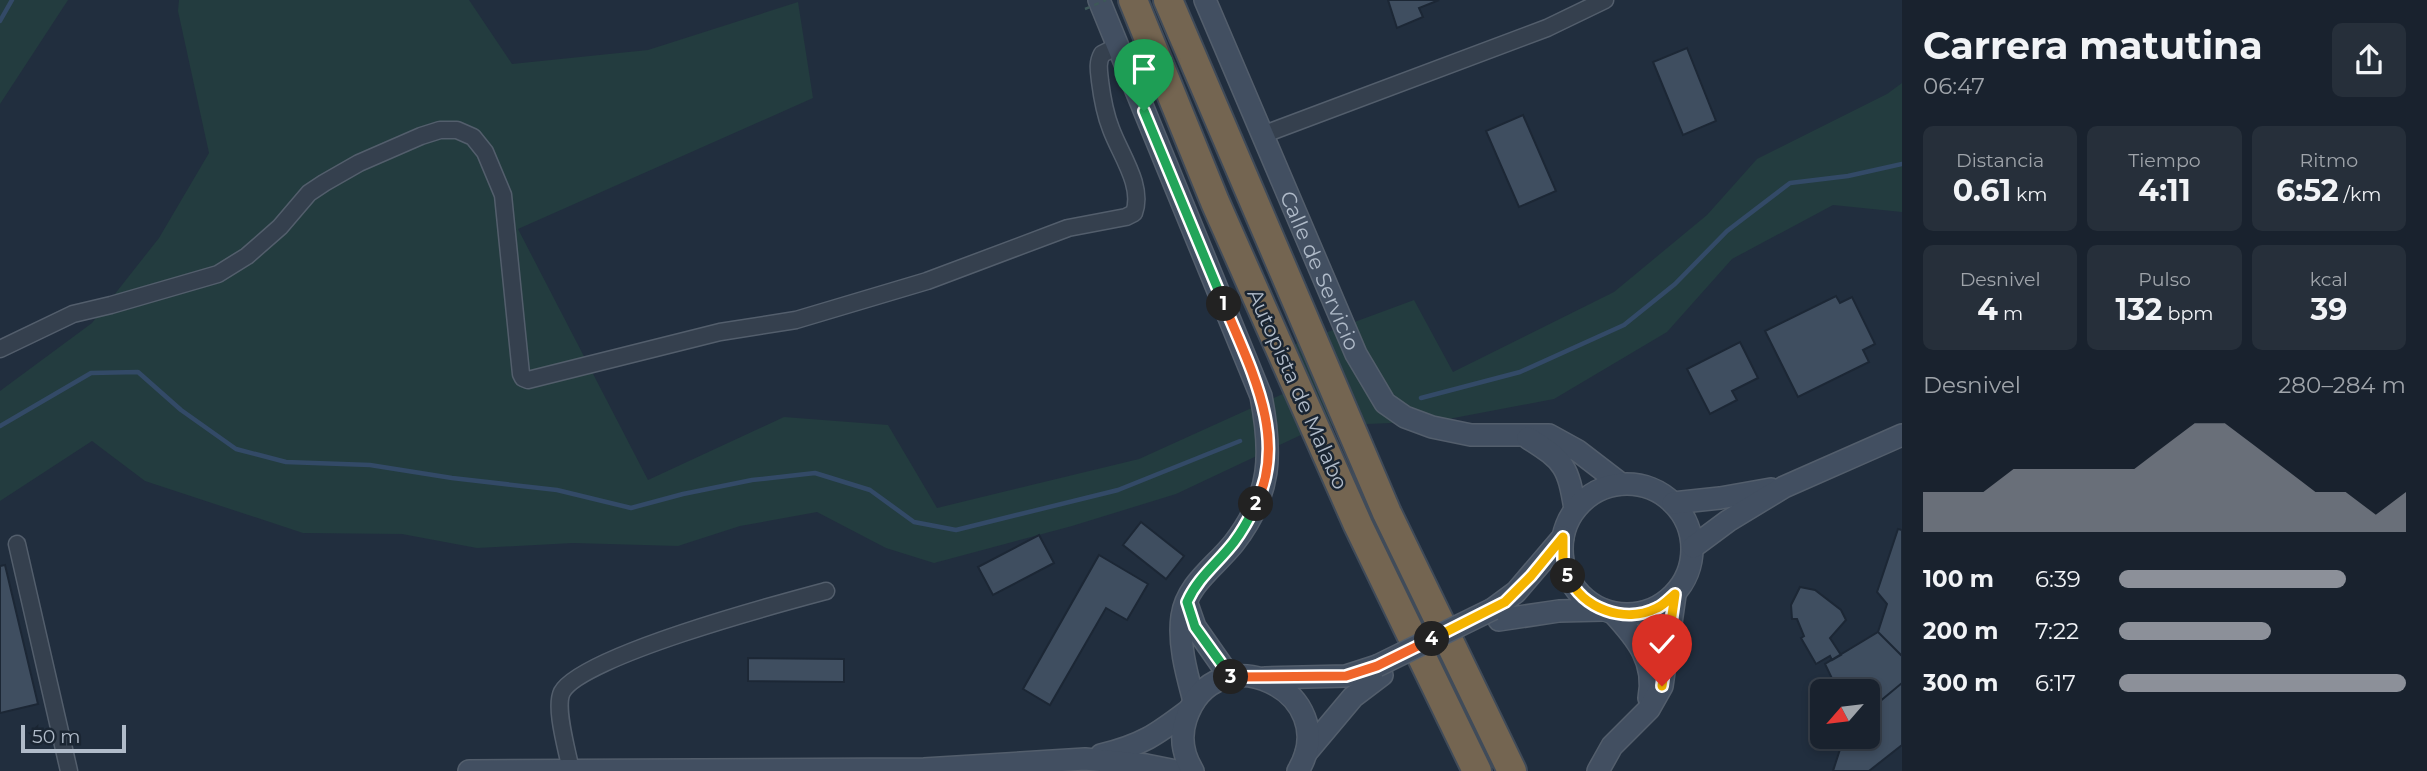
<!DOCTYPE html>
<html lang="es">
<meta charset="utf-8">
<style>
body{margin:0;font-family:Montserrat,sans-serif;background:#262f3a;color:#f1f3f6;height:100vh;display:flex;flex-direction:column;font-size:26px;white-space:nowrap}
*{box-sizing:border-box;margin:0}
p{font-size:23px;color:#9fa4aa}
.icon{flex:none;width:38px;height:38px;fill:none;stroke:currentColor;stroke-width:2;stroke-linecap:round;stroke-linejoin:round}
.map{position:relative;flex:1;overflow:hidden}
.side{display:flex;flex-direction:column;background:#19222e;width:525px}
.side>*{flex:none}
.needle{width:46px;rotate:242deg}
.controls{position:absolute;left:1810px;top:679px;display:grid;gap:14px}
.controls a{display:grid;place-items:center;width:70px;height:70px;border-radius:10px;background:#19222e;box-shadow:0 4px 10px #0003,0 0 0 2px #373f4a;font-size:35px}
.scale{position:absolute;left:21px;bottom:18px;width:105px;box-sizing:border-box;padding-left:7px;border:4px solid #b0bbc9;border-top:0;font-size:19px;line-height:24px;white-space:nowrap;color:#b0bbc9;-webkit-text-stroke:5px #1a2532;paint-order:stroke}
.pin{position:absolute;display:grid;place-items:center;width:60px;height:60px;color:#fff;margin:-72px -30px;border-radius:50% 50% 50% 0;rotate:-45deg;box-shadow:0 0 7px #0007}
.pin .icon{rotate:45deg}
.km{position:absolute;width:35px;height:35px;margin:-18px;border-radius:50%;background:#222;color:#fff;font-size:19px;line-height:35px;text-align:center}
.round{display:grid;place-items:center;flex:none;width:74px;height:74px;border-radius:10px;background:#262f3a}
.overview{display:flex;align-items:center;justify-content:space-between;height:119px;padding:0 21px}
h1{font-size:38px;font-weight:700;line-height:52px}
.metrics{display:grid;grid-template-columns:repeat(3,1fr);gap:10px;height:119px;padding:7px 21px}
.metrics div{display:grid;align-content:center;border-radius:10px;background:#262f3a;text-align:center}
.metrics b{font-size:30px;font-weight:700}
.metrics small{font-size:19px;font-weight:400}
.metrics p{font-size:19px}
.chart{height:196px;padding:14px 21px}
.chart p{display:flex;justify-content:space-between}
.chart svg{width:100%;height:126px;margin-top:7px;fill:#8c9099;opacity:.7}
ul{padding:0 21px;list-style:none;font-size:23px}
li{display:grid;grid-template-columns:112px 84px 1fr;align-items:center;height:52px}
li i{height:18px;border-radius:9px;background:#8c9099}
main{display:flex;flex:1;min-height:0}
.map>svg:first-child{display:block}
.green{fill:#233c3f}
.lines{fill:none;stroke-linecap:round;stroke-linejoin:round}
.stream{stroke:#334a67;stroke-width:4.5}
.building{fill:#3f4e60;stroke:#1c2735;stroke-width:2}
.street-casing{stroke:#535e6c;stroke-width:19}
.secondary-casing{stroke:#535e6c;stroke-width:24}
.highway-casing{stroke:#404b59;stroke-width:32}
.street{stroke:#35404e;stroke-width:16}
.secondary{stroke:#424f61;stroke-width:21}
.highway{stroke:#746551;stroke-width:28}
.secondary-bridge-casing{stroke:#535e6c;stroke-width:24;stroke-linecap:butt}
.path-bridge{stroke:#3e5859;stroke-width:2.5;stroke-dasharray:5 5;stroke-linecap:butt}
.secondary-bridge{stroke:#424f61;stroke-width:21}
.split-1-casing{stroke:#fff;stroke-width:14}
.split-2-casing{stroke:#fff;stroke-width:14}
.split-3-casing{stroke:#fff;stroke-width:14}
.split-4-casing{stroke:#fff;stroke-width:14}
.split-5-casing{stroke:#fff;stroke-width:14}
.split-6-casing{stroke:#fff;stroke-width:14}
.split-1{stroke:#22a559;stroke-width:9}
.split-2{stroke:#f0652b;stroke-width:9}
.split-3{stroke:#22a559;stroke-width:9}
.split-4{stroke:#f0652b;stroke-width:9}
.split-5{stroke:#f5b400;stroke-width:9}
.split-6{stroke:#f5b400;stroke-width:9}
.labels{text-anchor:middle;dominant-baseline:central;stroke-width:5;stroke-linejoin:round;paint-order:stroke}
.street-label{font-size:21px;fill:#b0bbc9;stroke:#1a2532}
</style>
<main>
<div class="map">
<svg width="1902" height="771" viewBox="0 0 1902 771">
<rect width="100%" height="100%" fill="#212e3e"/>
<path class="green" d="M 0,0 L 68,0 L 0,104 Z
M 179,0 L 469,0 L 512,64 L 648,50 L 798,2 L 813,98 L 518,229 L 648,480 L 784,417 L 888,425 L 937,508 L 1139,459 L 1309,382 L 1295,344 L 1414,300 L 1453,372 L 1614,292 L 1707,215 L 1757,159 L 1887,94 L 1902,83 L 1902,212 L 1833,205 L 1732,259 L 1667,332 L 1554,399 L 1438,421 L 1320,426 L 1176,494 L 1072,526 L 934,563 L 886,548 L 817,512 L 740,526 L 678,546 L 573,543 L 477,548 L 402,534 L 303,533 L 145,481 L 92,441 L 0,501 L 0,391 L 92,323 L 159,238 L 209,153 L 178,11 Z"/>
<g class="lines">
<path class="stream" d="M 0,21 L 12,0
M 1421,398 L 1520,372 L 1624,325 L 1675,284 L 1727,231 L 1790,183 L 1848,176 L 1902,164
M 0,426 L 91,373 L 138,372 L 181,410 L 236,449 L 286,462 L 370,465 L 452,478 L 557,490 L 631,508 L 683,494 L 752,480 L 815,473 L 870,490 L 914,522 L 956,530 L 1118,490 L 1240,441"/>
</g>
<path class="building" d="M 1388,0 L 1439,0 L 1419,8 L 1423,17 L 1397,28 Z
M 1687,48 L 1716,121 L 1683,135 L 1653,62 Z
M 1523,115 L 1556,191 L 1519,207 L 1486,131 Z
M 1836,296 L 1840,303 L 1852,297 L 1875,344 L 1863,350 L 1869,362 L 1798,397 L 1765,331 Z
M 1740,342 L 1758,378 L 1732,391 L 1737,400 L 1710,414 L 1687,369 Z
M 1141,522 L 1184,556 L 1166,579 L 1123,545 Z
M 1898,529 L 1902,530 L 1902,656 L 1878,632 L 1887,604 L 1877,592 Z
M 1039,535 L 1054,563 L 993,595 L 978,567 Z
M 1099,555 L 1148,584 L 1127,620 L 1106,608 L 1050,705 L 1023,689 Z
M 5,565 L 38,704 L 0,713 L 0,566 Z
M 1800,587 L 1815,590 L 1841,610 L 1846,620 L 1830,638 L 1841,655 L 1832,660 L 1830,656 L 1816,664 L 1801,638 L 1804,636 L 1797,619 L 1792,619 L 1791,605 Z
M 1878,632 L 1902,656 L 1902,683 L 1867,712 L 1867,691 L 1838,691 L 1825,664 Z
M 748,658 L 844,659 L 844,682 L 748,681 Z
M 1902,683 L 1902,745 L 1869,771 L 1833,771 L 1844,737 L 1867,737 L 1867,712 Z"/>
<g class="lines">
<defs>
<path id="street" d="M 1262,135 L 1547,28 L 1605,0
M 0,349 L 73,314 L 111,305 L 218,274 L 247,256 L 280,227 L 309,193 L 324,183 L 359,163 L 421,136 L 440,130 L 457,130 L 473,137 L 485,152 L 503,195 L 521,374 L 523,378 L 528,380 L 720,332 L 796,320 L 927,281 L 1068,228 L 1126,217 L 1134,213 C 1144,186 1120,154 1111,129 C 1105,114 1102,97 1100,81 C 1099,71 1097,63 1102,54 L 1118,46
M 17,544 L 69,771
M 571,771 C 568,753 554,708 562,692 C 581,656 781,603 826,591"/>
<g id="secondary">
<path d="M 1099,0 L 1261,396 C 1272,453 1272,494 1234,543 C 1215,567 1187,584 1182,616 C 1178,644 1187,675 1194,701"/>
<path id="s1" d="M 1205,0 L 1356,354 L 1385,403 L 1405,417 L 1432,427 L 1471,435 L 1549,435 L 1578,451 L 1621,484"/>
<path d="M 1528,438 C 1565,461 1568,467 1575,509"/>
<circle cx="1627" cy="549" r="65"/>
<path d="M 1673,503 L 1720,498 L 1771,489"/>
<path d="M 1693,547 L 1728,521 L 1784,487 L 1902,435"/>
<path d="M 1187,604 L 1195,627 L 1230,677"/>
<path d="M 1493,609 L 1516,592 L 1563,537"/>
<path d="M 1614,614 C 1637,639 1656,662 1649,698"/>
<path d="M 1499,620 L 1559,611 L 1603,610"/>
<path d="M 1265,678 L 1346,676 L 1377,666"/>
<path d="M 1306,753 L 1353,697 L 1382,675"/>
<path d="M 1101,755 C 1142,745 1156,735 1189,710"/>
<path d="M 469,771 L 924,769 L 1085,759 L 1146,765 L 1176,771"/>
<path d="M 1193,771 C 1183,755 1180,737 1186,719 C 1215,631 1345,692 1298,771"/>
<path d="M 1598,771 L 1612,746 L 1649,709 L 1662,686 L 1675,595"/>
</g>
<path id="highway" d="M 1133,0 L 1215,202 L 1358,525 L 1477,771
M 1168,0 L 1387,513 L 1512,771"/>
</defs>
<use href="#street" class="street-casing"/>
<use href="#secondary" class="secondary-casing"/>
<use href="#highway" class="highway-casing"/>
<use href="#street" class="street"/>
<use href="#secondary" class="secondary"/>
<use href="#highway" class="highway"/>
<defs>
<path id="secondary-bridge" d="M 1377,666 L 1493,609"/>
</defs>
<use href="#secondary-bridge" class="secondary-bridge-casing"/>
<path class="path-bridge" d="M 1085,9 L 1106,0"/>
<use href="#secondary-bridge" class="secondary-bridge"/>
</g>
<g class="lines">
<defs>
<path id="split-1" d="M 1144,111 L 1224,304"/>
<path id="split-2" d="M 1224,304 C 1249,366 1289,437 1256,504"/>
<path id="split-3" d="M 1231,677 L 1195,627 L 1187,602 C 1198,577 1218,563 1234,542 C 1243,530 1250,517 1256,504"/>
<path id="split-4" d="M 1231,677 L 1346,676 L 1377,666 L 1432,639"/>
<path id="split-5" d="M 1432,639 L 1505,602 L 1531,576 L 1563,537 L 1563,559 L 1568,576"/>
<path id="split-6" d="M 1568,576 C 1582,609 1625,624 1657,608 C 1664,605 1669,599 1675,594 L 1662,686"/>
</defs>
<use href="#split-1" class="split-1-casing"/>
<use href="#split-2" class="split-2-casing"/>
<use href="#split-3" class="split-3-casing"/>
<use href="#split-4" class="split-4-casing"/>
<use href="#split-5" class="split-5-casing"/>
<use href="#split-6" class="split-6-casing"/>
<use href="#split-1" class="split-1"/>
<use href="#split-2" class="split-2"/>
<use href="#split-3" class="split-3"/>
<use href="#split-4" class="split-4"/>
<use href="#split-5" class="split-5"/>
<use href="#split-6" class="split-6"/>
</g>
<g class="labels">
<g class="street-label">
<text stroke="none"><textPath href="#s1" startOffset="294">Calle de Servicio</textPath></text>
<text transform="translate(1298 389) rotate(66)">Autopista de Malabo</text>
</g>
</g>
</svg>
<div class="controls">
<a><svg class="needle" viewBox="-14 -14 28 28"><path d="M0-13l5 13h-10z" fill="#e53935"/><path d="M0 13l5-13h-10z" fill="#9fa4aa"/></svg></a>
</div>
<div class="scale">50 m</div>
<div class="pin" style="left:1144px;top:111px;background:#1e9e55"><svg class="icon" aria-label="arrive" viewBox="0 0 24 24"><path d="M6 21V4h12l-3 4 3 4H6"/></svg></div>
<div class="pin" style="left:1662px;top:686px;background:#d93025"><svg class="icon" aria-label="check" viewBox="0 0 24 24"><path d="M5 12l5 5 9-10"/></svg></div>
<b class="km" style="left:1224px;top:304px">1</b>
<b class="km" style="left:1256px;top:504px">2</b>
<b class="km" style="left:1231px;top:677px">3</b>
<b class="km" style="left:1432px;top:639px">4</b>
<b class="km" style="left:1568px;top:576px">5</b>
</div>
<section class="side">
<div class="overview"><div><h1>Carrera matutina</h1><p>06:47</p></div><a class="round"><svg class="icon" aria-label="share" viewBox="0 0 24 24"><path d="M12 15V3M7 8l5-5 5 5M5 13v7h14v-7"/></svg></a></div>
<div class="metrics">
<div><p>Distancia</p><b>0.61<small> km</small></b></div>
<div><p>Tiempo</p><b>4:11</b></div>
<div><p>Ritmo</p><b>6:52<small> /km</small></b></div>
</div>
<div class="metrics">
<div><p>Desnivel</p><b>4<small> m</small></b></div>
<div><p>Pulso</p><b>132<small> bpm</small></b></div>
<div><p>kcal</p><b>39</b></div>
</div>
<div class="chart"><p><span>Desnivel</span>280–284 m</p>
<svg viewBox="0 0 160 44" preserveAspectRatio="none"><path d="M0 44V30L10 30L20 30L30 22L40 22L50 22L60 22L70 22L80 14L90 6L100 6L110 14L120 22L130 30L140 30L150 38L160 30V44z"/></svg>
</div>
<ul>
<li><b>100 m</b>6:39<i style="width:79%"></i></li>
<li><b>200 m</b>7:22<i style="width:53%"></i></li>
<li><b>300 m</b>6:17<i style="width:100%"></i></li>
</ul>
</section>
</main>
